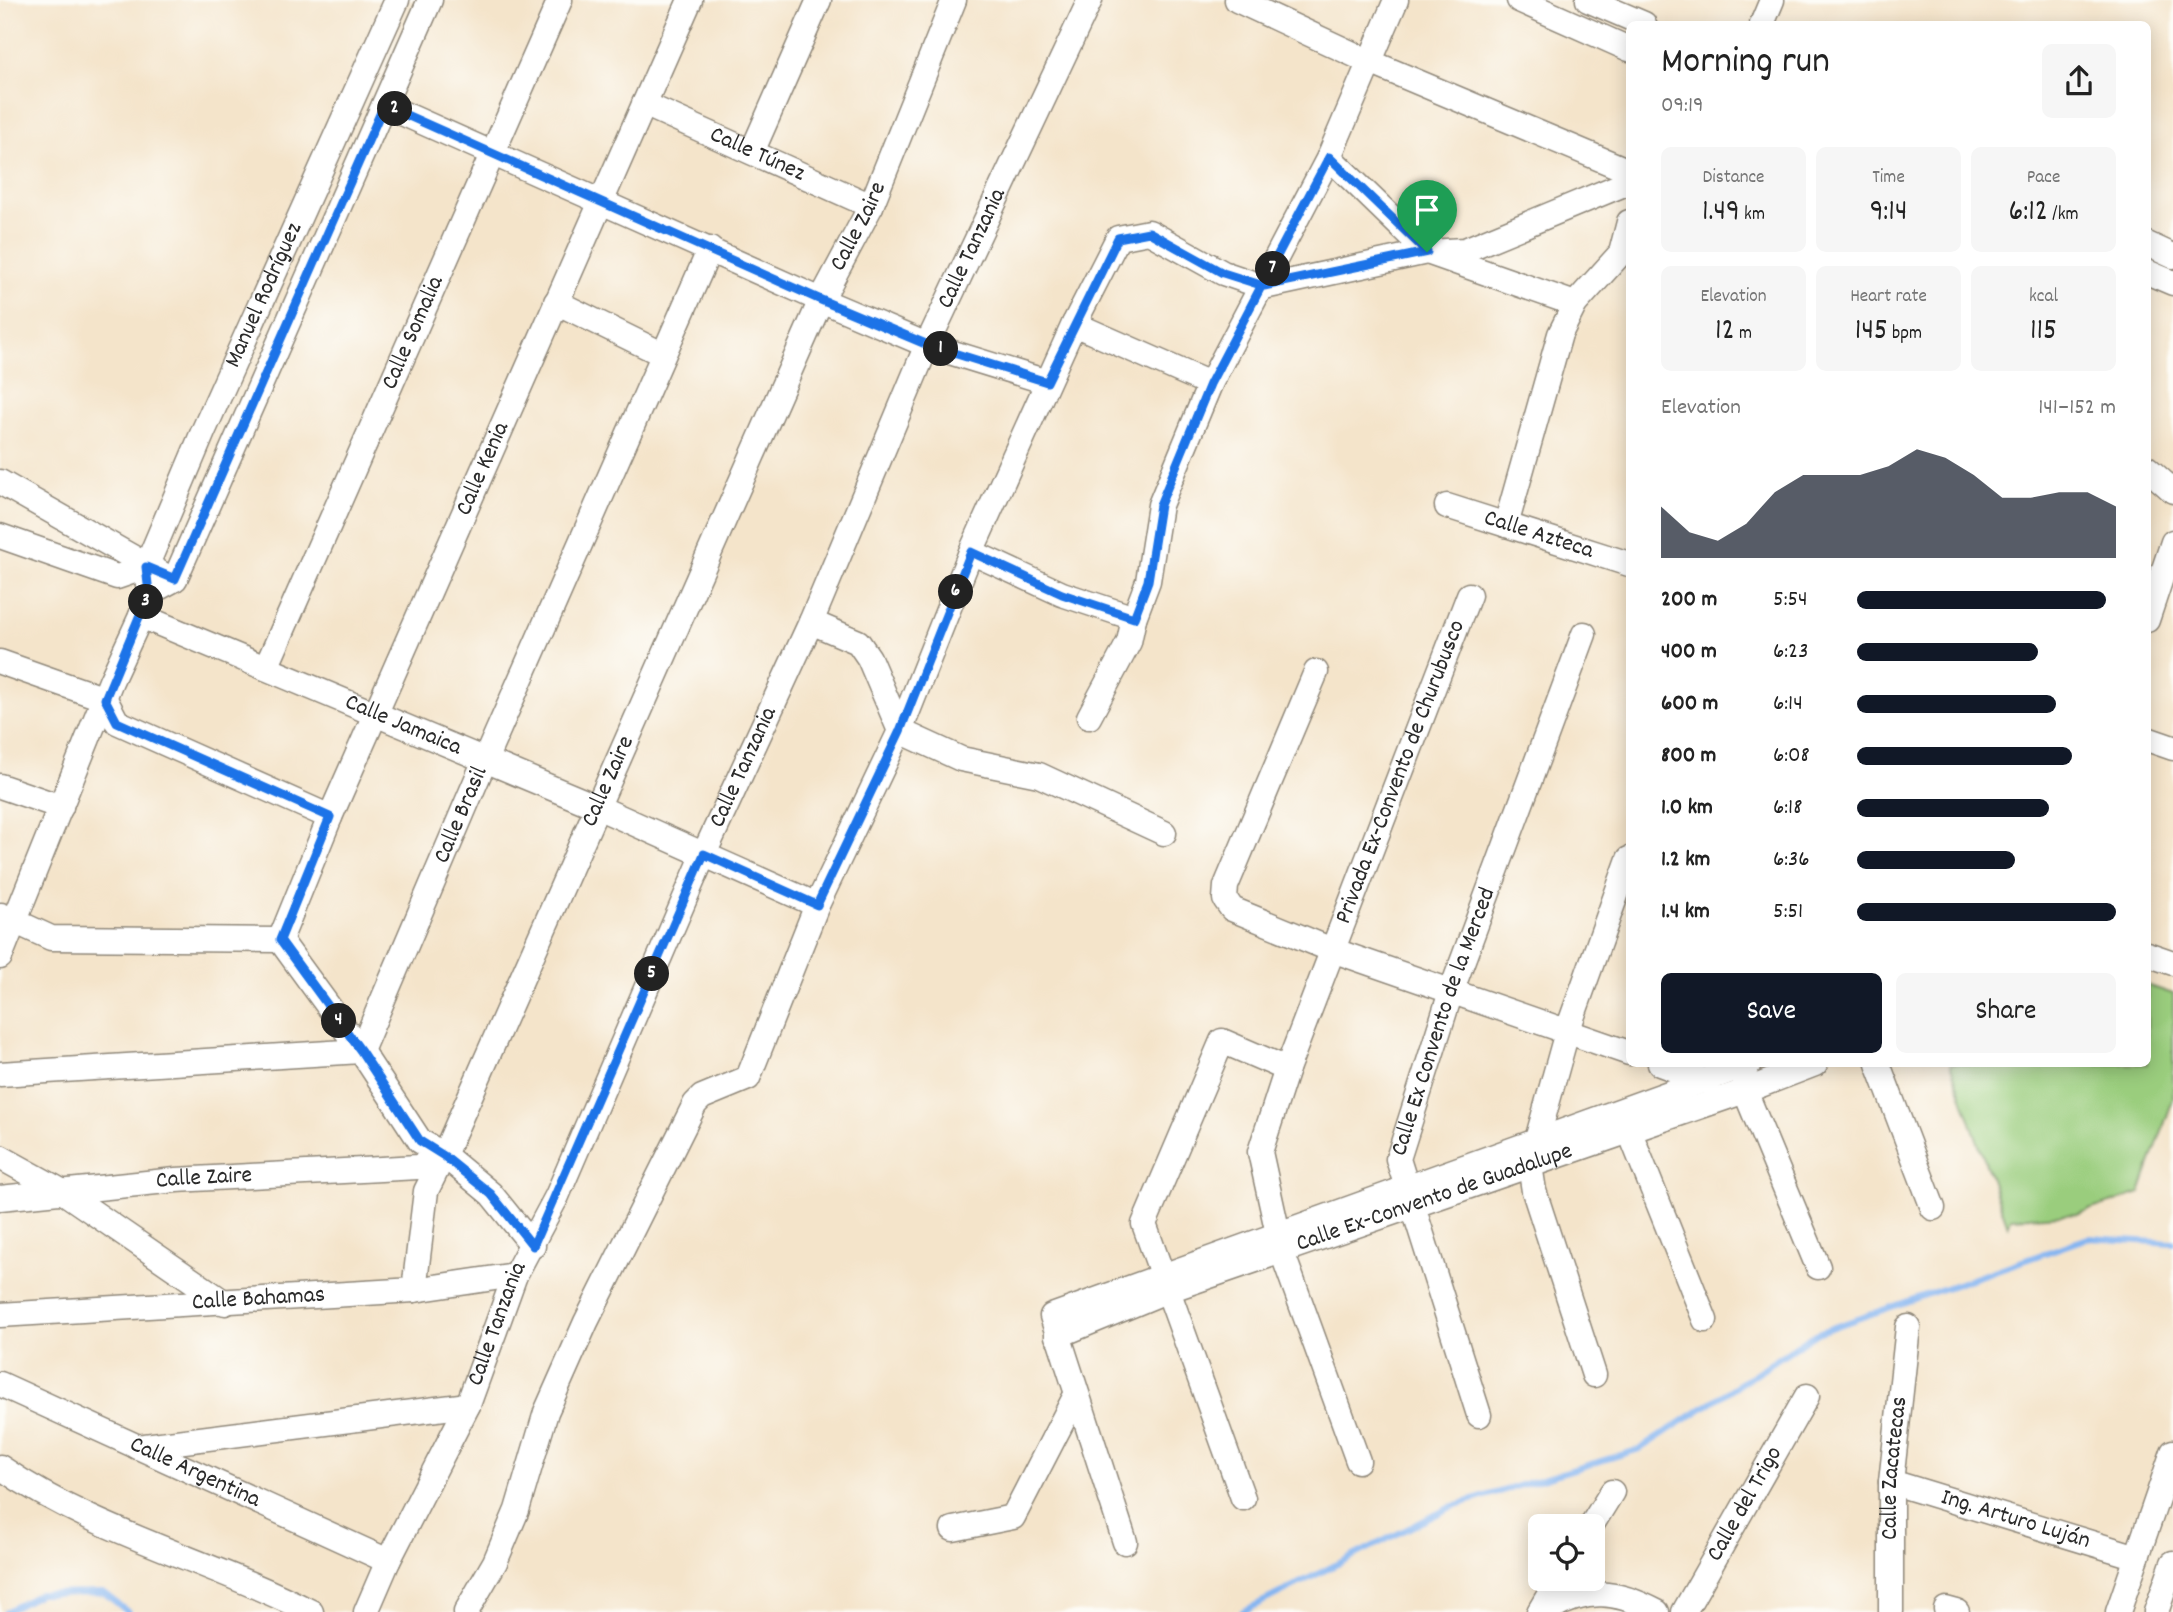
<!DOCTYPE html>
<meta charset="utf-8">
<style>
body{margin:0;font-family:Dekko,sans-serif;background:#f6f6f6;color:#222;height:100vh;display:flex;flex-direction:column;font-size:26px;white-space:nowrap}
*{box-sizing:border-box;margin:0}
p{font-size:23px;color:#767676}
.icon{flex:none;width:38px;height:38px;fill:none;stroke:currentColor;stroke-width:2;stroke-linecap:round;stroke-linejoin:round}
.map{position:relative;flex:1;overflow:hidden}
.panel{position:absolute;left:1626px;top:21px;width:525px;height:1046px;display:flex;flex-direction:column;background:#fff;border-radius:10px;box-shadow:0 4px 18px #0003}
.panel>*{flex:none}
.buttons{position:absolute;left:1528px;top:1514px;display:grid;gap:14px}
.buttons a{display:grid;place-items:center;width:77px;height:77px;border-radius:10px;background:#fff;box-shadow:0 4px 18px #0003;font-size:35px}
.pin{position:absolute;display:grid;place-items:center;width:60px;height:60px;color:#fff;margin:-72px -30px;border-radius:50% 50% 50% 0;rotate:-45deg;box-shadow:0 0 7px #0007}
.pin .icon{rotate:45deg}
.km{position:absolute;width:35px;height:35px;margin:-18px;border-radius:50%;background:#222;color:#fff;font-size:19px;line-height:35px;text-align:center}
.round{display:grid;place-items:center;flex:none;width:74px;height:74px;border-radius:10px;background:#f6f6f6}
.headline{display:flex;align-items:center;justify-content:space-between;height:119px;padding:0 35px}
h1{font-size:38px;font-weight:600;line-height:52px}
.stats{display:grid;grid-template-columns:repeat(3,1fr);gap:10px;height:119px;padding:7px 35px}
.stats div{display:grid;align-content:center;border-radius:10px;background:#f6f6f6;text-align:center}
.stats b{font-size:30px;font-weight:600}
.stats small{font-size:19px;font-weight:400}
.stats p{font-size:19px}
.chart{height:196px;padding:14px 35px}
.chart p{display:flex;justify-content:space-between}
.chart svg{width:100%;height:126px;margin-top:7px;fill:#111827;opacity:.7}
.primary-button{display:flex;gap:14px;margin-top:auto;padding:14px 35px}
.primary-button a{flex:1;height:80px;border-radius:10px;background:#111827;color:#fff;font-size:28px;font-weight:600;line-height:80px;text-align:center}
.primary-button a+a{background:#f6f6f6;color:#222}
ul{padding:0 35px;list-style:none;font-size:23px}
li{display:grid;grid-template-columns:112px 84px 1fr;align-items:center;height:52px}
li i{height:18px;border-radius:9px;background:#111827}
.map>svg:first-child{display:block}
.green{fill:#9acd7d;stroke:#627c54;stroke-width:2}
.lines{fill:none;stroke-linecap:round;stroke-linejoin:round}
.stream{stroke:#85b5f1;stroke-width:6}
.minor-casing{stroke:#90887a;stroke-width:27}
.minor{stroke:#fff;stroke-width:24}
.route-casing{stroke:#fff;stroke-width:14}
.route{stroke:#1a73e8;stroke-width:9}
.labels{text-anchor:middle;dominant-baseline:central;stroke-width:7;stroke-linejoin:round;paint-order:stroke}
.street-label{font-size:24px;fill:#2b2b2b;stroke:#fdfcf7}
</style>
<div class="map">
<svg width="2173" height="1612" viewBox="0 0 2173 1612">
<rect width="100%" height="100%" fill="#fdfcf7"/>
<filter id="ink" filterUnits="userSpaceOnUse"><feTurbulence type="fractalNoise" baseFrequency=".0143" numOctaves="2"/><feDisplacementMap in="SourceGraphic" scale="14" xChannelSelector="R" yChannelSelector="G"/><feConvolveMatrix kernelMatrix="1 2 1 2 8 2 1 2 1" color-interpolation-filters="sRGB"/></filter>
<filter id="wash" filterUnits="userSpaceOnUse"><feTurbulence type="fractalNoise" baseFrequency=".00686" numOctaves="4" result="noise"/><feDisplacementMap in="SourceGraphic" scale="28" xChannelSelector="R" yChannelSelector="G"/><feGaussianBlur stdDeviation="1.57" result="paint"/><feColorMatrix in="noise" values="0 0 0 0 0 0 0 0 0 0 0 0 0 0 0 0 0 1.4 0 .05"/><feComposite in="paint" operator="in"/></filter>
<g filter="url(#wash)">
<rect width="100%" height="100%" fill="#f4e4ca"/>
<path class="green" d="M 2147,985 L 2173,994 L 2173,1099 L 2140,1193 L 2077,1214 L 2011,1218 L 2008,1226 L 1950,1064 L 2147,1064 Z"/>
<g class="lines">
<path class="stream" d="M 6,1612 L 39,1594 L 104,1593 L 128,1612
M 1242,1612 L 1453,1506 L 1640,1449 L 1817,1333 L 2088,1238 L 2173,1243"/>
</g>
</g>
<g filter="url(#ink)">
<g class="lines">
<defs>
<g id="minor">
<path d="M 1237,0 L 1370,62 L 1629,171"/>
<path d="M 1519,0 L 1629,49"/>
<path d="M 1588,0 L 1644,24"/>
<path d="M 1762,24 L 1772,0"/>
<path id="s1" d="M 644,104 L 871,206"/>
<path d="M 384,105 L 821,300 L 927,345 L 1047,382"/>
<path d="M 752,152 L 819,0"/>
<path d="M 1329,157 L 1427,252 L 1575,304"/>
<path d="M 2147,244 L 2173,256"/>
<path d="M 2147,272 L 2173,283"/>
<path d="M 556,302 L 662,354"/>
<path d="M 1074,324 L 1210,384 L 1329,157 L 1396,0"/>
<path d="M 2147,468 L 2173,491"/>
<path d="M 0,482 L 162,574"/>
<path id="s2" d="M 1447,506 L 1629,564"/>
<path d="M 1506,525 L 1560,334 L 1575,304 L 1621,253 L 1629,222"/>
<path d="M 0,536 L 117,577 L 146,567"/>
<path d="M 971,552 L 1062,594 L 1134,618 L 1129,642 L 1089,717"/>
<path d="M 149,593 L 175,579 L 430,0"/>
<path id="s3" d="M 141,616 L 595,806 L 817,905"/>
<path d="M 1134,618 L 1148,581 L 1160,505 L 1210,384"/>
<path d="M 2147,620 L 2173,542"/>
<path d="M 811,622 L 858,642 L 869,658 L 900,731 L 961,759 L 1039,775 L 1164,833"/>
<path d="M 0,662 L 105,699 L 117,722 L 330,817"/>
<path id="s4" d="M 266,668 L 560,0"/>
<path d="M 1316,672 L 1226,886 L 1225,899 L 1232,909 L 1332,950 L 1629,1053"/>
<path d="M 2147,739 L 2173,748"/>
<path d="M 0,786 L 61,807"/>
<path d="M 1,915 L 51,938 L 280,940"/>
<path id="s5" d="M 280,940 L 330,817 L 690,0"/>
<path d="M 280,940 L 361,1051 L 420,1141 L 444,1155 L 491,1194 L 533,1246"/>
<path d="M 2147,954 L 2173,963"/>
<path id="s6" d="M 0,957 L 111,681 L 141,616 L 149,593 L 146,567 L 203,432 L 397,0"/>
<path d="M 1660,1064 L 1709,1082"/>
<path d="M 1878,1064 L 1933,1208"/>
<path id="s7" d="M 0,1074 L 361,1051 L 485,760 L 710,249"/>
<path d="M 1745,1076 L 1745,1091 L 1818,1267"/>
<path d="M 1633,1116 L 1629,1130 L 1705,1320"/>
<path d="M 0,1157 L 65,1193 L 225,1303"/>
<path id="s8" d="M 0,1198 L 176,1180 L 418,1167 L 444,1155 L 821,300 L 871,206 L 954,0"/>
<path d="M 414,1290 L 426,1191 L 444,1155"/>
<path id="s9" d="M 0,1315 L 414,1290 L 515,1275"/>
<path id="s10" d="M 1057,1336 L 1166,1291 L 1745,1091 L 1815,1064"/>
<path d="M 1594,1375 L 1534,1191 L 1530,1165 L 1567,1032 L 1629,859"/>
<path id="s11" d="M 0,1384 L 388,1561"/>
<path id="s12" d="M 1479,1415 L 1398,1159 L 1451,992 L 1584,634"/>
<path d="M 137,1447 L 468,1405"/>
<path id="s13" d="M 1358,1461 L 1282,1252 L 1260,1152 L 1287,1069 L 1469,595"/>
<path d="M 0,1467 C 94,1532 209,1560 311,1612"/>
<path id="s14" d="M 1891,1482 L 2137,1557"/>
<path d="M 1243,1498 L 1144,1224 L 1222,1041 L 1287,1069"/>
<path d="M 1591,1526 L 1612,1492"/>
<path d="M 953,1529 L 1013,1517 L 1076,1395"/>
<path d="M 1125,1542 L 1052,1316 L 1749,1064"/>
<path d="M 1946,1609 L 1957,1612"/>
<path id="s15" d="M 366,1612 L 388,1561 L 468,1405 L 515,1275 L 557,1196 L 704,854 L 811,622 L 927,345 L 1090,0"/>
<path d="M 466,1612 L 495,1562 L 517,1510 L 546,1412 L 586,1322 L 695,1104 L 702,1097 L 748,1078 L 817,905 L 900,731 L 971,552 L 1074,324 L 1118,238 L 1149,232 L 1223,273 L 1264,287 L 1427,252 L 1465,250 L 1629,182"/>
<path d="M 1539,1612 L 1559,1578"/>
<path d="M 1545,1612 C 1587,1587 1616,1590 1657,1612"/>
<path id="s16" d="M 1684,1612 L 1807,1396"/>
<path id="s17" d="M 1891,1612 L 1891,1482 L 1908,1327"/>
<path d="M 2118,1612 L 2173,1452"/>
<path d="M 2156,1612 L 2173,1563"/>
</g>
</defs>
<use href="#minor" class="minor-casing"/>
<use href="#minor" class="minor"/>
</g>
</g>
<g class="lines" filter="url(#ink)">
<defs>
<path id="route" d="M 1427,252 L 1264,286 L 1223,273 L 1149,232 L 1118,238 L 1047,382 L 928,345 L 821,300 L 384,105 L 175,579 L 146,567 L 149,593 L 105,699 L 117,722 L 330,817 L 280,940 L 361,1051 L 420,1141 L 444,1156 L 491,1194 L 533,1246 L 704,854 L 817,905 L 900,731 L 971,552 L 1062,594 L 1134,618 L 1148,581 L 1160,505 L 1210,384 L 1329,157 L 1427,252"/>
</defs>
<use href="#route" class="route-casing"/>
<use href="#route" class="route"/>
</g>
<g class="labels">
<g class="street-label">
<text stroke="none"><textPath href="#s1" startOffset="124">Calle Túnez</textPath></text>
<text stroke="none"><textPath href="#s8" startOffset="1465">Calle Zaire</textPath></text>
<text stroke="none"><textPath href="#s15" startOffset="1493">Calle Tanzania</textPath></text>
<text stroke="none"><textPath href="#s6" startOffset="716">Manuel Rodríguez</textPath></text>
<text stroke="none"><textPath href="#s4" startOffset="366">Calle Somalia</textPath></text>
<text stroke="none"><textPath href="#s5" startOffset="513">Calle Kenia</textPath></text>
<text stroke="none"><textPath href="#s2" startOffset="96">Calle Azteca</textPath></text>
<text stroke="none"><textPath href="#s3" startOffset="284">Calle Jamaica</textPath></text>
<text stroke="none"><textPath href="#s15" startOffset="926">Calle Tanzania</textPath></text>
<text stroke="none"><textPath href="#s13" startOffset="730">Privada Ex-Convento de Churubusco</textPath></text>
<text stroke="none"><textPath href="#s8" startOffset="856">Calle Zaire</textPath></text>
<text stroke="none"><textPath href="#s7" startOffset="618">Calle Brasil</textPath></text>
<text stroke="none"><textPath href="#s12" startOffset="413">Calle Ex Convento de la Merced</textPath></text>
<text stroke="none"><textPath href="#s8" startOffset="205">Calle Zaire</textPath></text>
<text stroke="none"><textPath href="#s10" startOffset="402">Calle Ex-Convento de Guadalupe</textPath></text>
<text stroke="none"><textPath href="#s9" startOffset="259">Calle Bahamas</textPath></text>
<text stroke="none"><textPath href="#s15" startOffset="317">Calle Tanzania</textPath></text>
<text stroke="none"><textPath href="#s17" startOffset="144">Calle Zacatecas</textPath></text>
<text stroke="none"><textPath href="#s11" startOffset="214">Calle Argentina</textPath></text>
<text stroke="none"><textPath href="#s16" startOffset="124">Calle del Trigo</textPath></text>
<text stroke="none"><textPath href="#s14" startOffset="130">Ing. Arturo Luján</textPath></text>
</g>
</g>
</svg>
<div class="buttons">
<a><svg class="icon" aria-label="locate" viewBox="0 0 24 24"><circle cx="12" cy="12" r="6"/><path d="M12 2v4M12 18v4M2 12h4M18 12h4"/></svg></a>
</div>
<div class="pin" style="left:1427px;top:252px;background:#1e9e55"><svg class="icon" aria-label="arrive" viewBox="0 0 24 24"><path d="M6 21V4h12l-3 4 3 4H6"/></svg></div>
<b class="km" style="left:941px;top:349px">1</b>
<b class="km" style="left:395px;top:109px">2</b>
<b class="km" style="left:146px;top:602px">3</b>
<b class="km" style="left:339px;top:1021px">4</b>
<b class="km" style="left:652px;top:974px">5</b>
<b class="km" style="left:956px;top:592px">6</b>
<b class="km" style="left:1273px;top:269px">7</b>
<section class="panel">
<div class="headline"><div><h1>Morning run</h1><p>09:19</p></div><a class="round"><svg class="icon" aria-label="share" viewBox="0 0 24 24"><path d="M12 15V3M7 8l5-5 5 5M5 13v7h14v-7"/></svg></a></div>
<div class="stats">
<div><p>Distance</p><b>1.49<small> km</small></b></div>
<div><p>Time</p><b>9:14</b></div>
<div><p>Pace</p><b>6:12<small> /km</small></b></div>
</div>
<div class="stats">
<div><p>Elevation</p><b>12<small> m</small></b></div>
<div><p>Heart rate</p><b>145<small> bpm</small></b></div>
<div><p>kcal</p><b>115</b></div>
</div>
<div class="chart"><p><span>Elevation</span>141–152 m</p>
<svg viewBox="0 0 160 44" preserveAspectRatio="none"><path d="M0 44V26L10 35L20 38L30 32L40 21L50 15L60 15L70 15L80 12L90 6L100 9L110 15L120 23L130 23L140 21L150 21L160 26V44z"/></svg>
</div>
<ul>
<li><b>200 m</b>5:54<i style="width:96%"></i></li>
<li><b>400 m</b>6:23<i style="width:70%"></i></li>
<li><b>600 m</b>6:14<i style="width:77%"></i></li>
<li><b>800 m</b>6:08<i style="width:83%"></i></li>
<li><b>1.0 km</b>6:18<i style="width:74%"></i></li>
<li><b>1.2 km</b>6:36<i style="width:61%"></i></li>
<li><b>1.4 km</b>5:51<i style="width:100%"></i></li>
</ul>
<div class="primary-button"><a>Save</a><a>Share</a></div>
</section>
</div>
